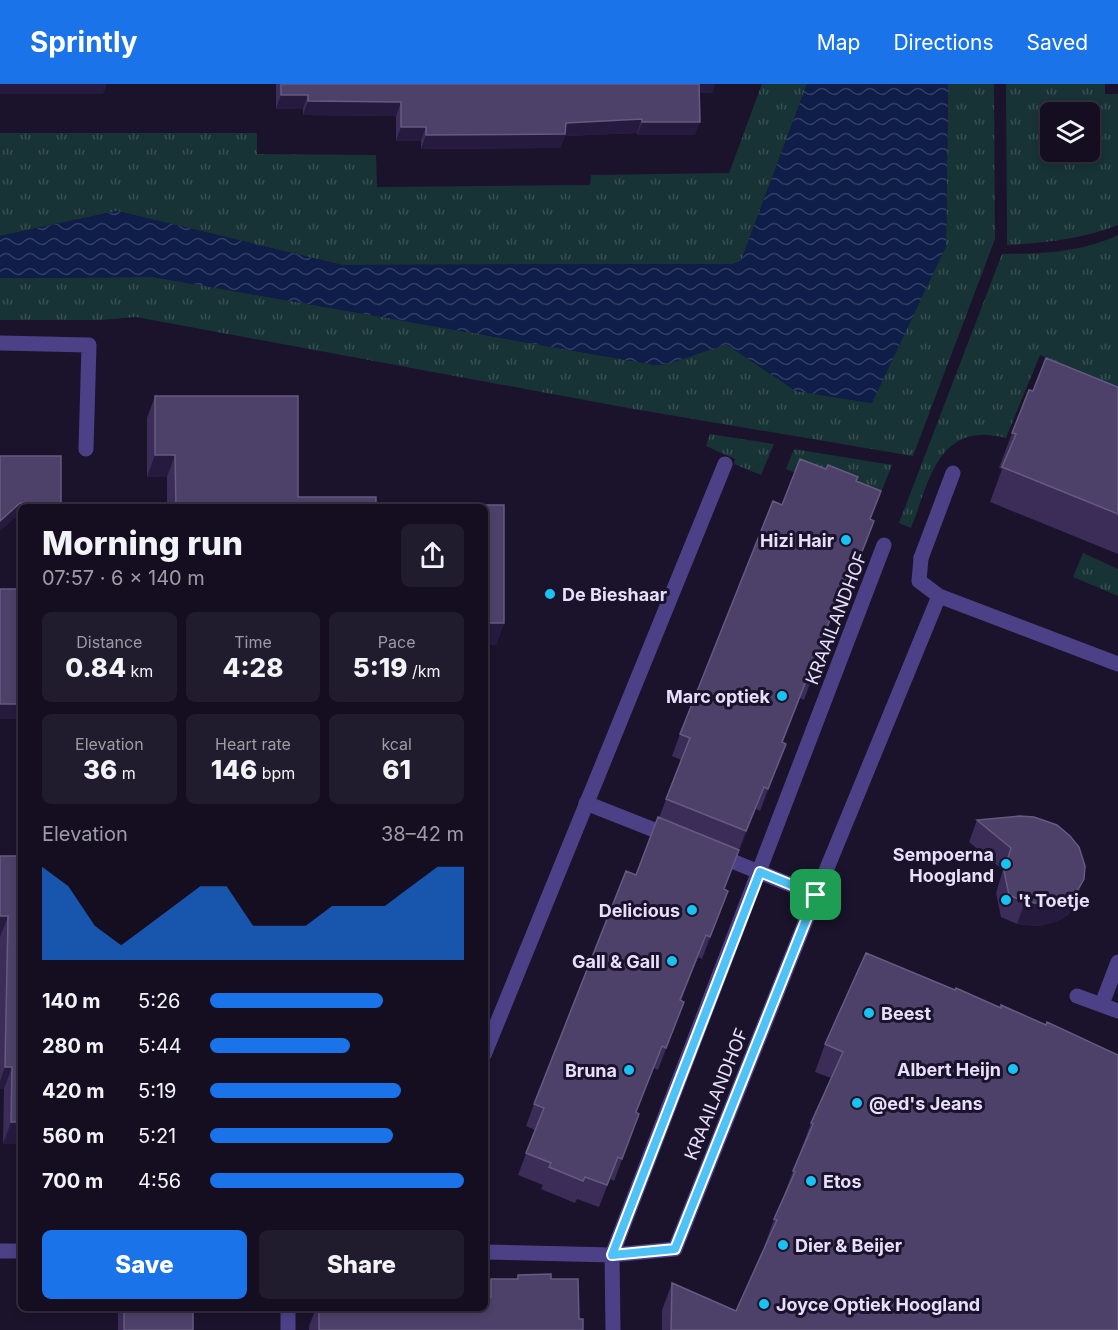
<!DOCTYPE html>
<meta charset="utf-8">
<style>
body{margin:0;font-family:Inter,sans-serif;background:#211c2d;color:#f1f3f6;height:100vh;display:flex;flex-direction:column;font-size:22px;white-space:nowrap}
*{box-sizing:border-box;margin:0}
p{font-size:20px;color:#9d9ca5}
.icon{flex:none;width:33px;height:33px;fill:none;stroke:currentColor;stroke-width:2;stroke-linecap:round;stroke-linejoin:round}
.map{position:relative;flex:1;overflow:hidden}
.drawer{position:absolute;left:18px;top:420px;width:470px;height:807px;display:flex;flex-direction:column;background:#140e20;border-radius:9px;box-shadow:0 3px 9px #0003,0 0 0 2px #332e3e}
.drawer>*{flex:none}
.tools{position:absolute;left:1040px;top:18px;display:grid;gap:12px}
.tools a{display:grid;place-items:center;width:60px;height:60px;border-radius:9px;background:#140e20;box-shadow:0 3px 9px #0003,0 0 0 2px #332e3e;font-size:30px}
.pin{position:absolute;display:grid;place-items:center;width:51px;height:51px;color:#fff;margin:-26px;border-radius:12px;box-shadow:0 3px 9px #0006}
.round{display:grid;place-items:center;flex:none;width:63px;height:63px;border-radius:9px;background:#211c2d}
.headline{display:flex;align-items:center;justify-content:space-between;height:102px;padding:0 24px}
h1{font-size:33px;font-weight:800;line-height:45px}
.figures{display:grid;grid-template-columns:repeat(3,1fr);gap:9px;height:102px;padding:6px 24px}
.figures div{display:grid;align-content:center;border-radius:9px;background:#211c2d;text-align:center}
.figures b{font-size:26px;font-weight:800}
.figures small{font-size:16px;font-weight:400}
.figures p{font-size:16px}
.chart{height:168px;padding:12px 24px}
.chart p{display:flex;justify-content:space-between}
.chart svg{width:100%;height:108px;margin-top:6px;fill:#1a73e8;opacity:.7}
.action{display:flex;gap:12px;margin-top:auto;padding:12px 24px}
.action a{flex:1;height:69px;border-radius:9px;background:#1a73e8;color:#fff;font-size:24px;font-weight:800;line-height:69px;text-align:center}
.action a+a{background:#211c2d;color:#f1f3f6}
ul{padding:0 24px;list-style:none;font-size:20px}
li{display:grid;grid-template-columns:96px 72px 1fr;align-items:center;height:45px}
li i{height:15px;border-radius:8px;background:#1a73e8}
header{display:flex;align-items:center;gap:36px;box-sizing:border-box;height:84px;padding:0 30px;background:#1a73e8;color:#fff}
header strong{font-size:28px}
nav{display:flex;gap:33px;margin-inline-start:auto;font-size:21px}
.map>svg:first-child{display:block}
.grass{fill:url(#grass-tufts);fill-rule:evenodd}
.water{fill:url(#water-waves)}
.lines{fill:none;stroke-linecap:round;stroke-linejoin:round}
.service{stroke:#4c4187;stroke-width:15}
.pedestrian{stroke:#4c4187;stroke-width:15}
.minor{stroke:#4c4187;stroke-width:15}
.wall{fill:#3b2d57}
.shaded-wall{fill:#261b3e}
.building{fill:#4d4169;stroke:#655a80;stroke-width:1.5}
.route-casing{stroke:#fff;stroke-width:12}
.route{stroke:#4fc3f7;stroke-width:8}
.poi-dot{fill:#18c2f1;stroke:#1a132b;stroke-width:2}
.labels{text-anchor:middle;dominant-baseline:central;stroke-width:6;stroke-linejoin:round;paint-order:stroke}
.poi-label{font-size:18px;font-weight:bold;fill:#e6e0fd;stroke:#1a132b;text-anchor:end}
.street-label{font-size:18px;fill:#e6e0fd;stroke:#1a132b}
</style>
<header>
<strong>Sprintly</strong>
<nav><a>Map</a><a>Directions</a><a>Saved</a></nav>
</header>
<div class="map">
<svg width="1118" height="1246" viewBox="0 0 1118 1246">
<defs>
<pattern id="grass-tufts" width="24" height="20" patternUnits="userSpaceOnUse" patternTransform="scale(1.5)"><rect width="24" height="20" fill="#173335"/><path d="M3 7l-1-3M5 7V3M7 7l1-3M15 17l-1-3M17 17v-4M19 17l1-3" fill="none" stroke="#395053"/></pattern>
<pattern id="water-waves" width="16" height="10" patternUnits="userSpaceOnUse" patternTransform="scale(1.5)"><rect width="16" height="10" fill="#0f1d49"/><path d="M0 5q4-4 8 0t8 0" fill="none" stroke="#323e64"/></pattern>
</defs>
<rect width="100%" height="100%" fill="#1a132b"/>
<path class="grass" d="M 762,0 L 807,0 L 741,177 L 733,180 L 342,181 L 117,127 L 0,152 L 0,49 L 257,49 L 257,70 L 376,71 L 377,103 L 590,101 L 591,91 L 729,89 Z
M 948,0 L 994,0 L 995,155 L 913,372 L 628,324 L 136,233 L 102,236 L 0,236 L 0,194 L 154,193 L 655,281 L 668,280 L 726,260 L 796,307 L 871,319 L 946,162 Z
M 1006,0 L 1105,0 L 1105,10 L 1118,10 L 1118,141 C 1082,155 1046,159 1007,161 ZM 1050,28 L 1089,28 L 1089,68 L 1050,68 Z
M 1118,151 L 1118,302 L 1040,271 L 1006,354 C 938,336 930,396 911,444 L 899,439 L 1002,170 C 1042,170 1082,168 1118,151 Z
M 710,350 L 774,360 L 761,391 L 734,380 L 735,375 L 706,362 Z
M 794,365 L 892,381 L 876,421 L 786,385 Z
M 1083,469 L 1118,485 L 1118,512 L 1073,493 Z"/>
<path class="water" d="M 807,0 L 948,0 L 946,162 L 872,319 L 796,307 L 726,260 L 668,280 L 655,281 L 154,193 L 0,194 L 0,152 L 117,127 L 342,181 L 733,180 L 741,177 Z"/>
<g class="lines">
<path class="service" d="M 921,474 L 953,389"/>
<path class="pedestrian" d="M 586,719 L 672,753
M 717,771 L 816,811
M 612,1171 L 884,461"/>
<path class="minor" d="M 0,259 L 89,261 L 86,365
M 921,474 L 919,497 L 939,512
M 1077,912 L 1118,927
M 1102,920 L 1118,878
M 484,971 L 725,380
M 0,1167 L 21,1167
M 484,1168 L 612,1171 L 675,1165 L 816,811 L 939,512 L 1118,580
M 612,1171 L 613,1246
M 288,1246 L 288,1224"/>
</g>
<path class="wall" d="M 276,0 L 715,0 L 712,9 L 700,9 L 695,51 L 637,51 L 637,49 L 565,52 L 560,64 L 421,65 L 421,57 L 396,57 L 396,32 L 303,31 L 303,25 L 276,25 Z
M 1118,303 L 1118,470 L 990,418 L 1002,385 L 999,384 L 1012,349 L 1033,307 Z
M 155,312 L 298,312 L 298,413 L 376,413 L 376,421 L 504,421 L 504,539 L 496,561 L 484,561 L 484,423 L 167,423 L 167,393 L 147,393 L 147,334 Z
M 856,397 L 871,435 L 874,437 L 848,504 L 844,502 L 827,547 L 830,548 L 804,616 L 800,614 L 783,658 L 786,660 L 760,727 L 756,725 L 738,769 L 724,805 L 728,807 L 720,829 L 702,875 L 698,873 L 681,917 L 684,918 L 676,940 L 658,986 L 654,984 L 636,1028 L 639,1030 L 614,1097 L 610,1095 L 599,1123 L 577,1115 L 575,1119 L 541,1105 L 543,1101 L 518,1091 L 535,1046 L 526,1042 L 534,1020 L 636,791 L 659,734 L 681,676 L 672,672 L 680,650 L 782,421 Z
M 977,736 L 1076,817 L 1068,831 L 1058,837 L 1039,842 L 1017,840 L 1001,833 L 996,809 L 1003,786 L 969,758 Z
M 0,772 L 21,772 L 21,1060 L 3,1060 L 4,1005 L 0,1005 Z
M 1000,924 L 1046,941 L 1118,1246 L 662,1246 L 662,1226 L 672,1199 L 736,1227 L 765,1163 L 764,1163 L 774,1135 L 783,1114 L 793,1087 L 801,1066 L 811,1039 L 831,994 L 815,988 L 825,960 Z
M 518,1191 L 551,1195 L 579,1235 L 583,1246 L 309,1246 L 309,1242 L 316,1224 L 484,1224 L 484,1213 L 491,1195 L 517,1195 Z
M 118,1224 L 193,1224 L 193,1246 L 118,1246 Z"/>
<path class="shaded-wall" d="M 0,0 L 107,0 L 103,10 L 0,10 Z
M 698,0 L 715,0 L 712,9 L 694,9 Z
M 281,11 L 308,11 L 303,25 L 276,25 Z
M 308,17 L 401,18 L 396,32 L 303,31 Z
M 642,35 L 637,49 L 565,52 L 560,64 L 421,65 L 426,51 L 566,39 Z
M 642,38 L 700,38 L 695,51 L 637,51 Z
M 401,43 L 426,43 L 421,57 L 396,57 Z
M 155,371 L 175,371 L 167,393 L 147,393 Z
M 20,419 L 61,420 L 59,423 L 21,423 L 21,434 L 15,434 L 0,447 L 0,437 Z
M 874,437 L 866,459 L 848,504 L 856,483 Z
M 484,539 L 504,539 L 496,561 L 484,561 Z
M 830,548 L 822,570 L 804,616 L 812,594 Z
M 0,620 L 21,620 L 21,635 L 0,635 Z
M 786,660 L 778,682 L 760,727 L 768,705 Z
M 764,703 L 756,725 L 738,769 L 746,747 Z
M 1084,795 L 1076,817 L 1068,831 L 1058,837 L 1039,842 L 1017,840 L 1025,818 Z
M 728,807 L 720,829 L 702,875 L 710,853 Z
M 0,832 L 8,832 L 0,853 Z
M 706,851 L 698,873 L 672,938 L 680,916 Z
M 684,918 L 676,940 L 658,986 L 666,964 Z
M 5,983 L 12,983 L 4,1005 L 0,1005 L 0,997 Z
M 11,1038 L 21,1038 L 21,1060 L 3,1060 Z"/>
<path class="building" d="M 281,0 L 699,0 L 700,38 L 642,38 L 642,35 L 566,39 L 565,50 L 426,51 L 426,43 L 401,43 L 401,18 L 308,17 L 308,11 L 281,11 Z
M 1046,274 L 1118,303 L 1118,430 L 1002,383 L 1016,350 L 1012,349 L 1029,306 L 1033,307 Z
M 155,312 L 298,312 L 298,413 L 376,413 L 376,421 L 504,421 L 504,539 L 484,539 L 484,423 L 176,423 L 175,371 L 155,371 Z
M 0,372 L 61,372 L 61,420 L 20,419 L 0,437 Z
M 800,375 L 826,385 L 828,381 L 858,393 L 856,397 L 881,407 L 870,435 L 874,437 L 856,483 L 852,480 L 826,546 L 830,548 L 812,594 L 808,592 L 782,658 L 786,660 L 768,705 L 764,703 L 746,747 L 666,715 L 690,654 L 680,650 L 773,417 L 782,421 Z
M 0,505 L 21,505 L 21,620 L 0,620 Z
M 1020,732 L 1034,733 L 1057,741 L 1070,752 L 1079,763 L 1085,782 L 1084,795 L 1076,809 L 1066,815 L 1047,820 L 1025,818 L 1009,811 L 1004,787 L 1011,764 L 977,736 Z
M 658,733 L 739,766 L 724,805 L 728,807 L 710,853 L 706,851 L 680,916 L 684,918 L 666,964 L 662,962 L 636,1028 L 639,1030 L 622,1075 L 618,1073 L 607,1101 L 585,1093 L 583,1097 L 549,1083 L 551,1079 L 526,1069 L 544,1024 L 534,1020 L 626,787 L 636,791 Z
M 0,772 L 21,772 L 21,1038 L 11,1038 L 12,983 L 5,983 L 8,832 L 0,832 Z
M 866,869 L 955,906 L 956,904 L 1001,924 L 1001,921 L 1046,941 L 1047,938 L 1118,971 L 1118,1246 L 671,1246 L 672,1199 L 736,1227 L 777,1136 L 774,1135 L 795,1088 L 793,1087 L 813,1040 L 811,1039 L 843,968 L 825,960 Z
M 551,1190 L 551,1195 L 578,1195 L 579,1235 L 583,1235 L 583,1246 L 319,1246 L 319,1224 L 484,1224 L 484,1214 L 491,1213 L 491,1195 L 518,1195 L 518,1191 Z
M 124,1224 L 193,1224 L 193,1246 L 124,1246 Z"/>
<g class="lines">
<defs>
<path id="route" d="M 760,788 L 816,811 L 675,1165 L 612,1171 Z"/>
</defs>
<use href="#route" class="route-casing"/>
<use href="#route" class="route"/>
</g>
<g class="poi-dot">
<circle cx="846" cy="456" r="6"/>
<circle cx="550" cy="510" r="6"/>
<circle cx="782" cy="612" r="6"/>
<circle cx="1006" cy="780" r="6"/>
<circle cx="1006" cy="816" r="6"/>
<circle cx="692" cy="826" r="6"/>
<circle cx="672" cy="877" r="6"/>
<circle cx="869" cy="929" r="6"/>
<circle cx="1013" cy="985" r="6"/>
<circle cx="629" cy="986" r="6"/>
<circle cx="857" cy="1019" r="6"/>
<circle cx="811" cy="1097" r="6"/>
<circle cx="783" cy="1161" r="6"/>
<circle cx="764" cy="1220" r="6"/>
</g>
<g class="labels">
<g class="poi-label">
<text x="834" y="456">Hizi Hair</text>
<text x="562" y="510" text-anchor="start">De Bieshaar</text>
<text x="770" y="612">Marc optiek</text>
<text x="994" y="770">Sempoerna<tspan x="994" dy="21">Hoogland</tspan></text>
<text x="1018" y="816" text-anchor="start">'t Toetje</text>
<text x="680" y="826">Delicious</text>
<text x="660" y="877">Gall &amp; Gall</text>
<text x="881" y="929" text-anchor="start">Beest</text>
<text x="1001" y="985">Albert Heijn</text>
<text x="617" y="986">Bruna</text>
<text x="869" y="1019" text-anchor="start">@ed's Jeans</text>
<text x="823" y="1097" text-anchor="start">Etos</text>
<text x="795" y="1161" text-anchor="start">Dier &amp; Beijer</text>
<text x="776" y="1220" text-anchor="start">Joyce Optiek Hoogland</text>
</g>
<g class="street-label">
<text transform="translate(836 534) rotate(-69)">KRAAILANDHOF</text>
<text transform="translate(716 1010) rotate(-68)">KRAAILANDHOF</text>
</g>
</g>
</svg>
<div class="tools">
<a><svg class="icon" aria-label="layers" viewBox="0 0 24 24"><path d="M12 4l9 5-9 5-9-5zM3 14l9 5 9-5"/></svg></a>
</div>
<div class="pin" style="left:816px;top:811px;background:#1e9e55"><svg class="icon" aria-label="arrive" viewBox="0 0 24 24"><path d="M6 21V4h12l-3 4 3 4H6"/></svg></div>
<section class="drawer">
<div class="headline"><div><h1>Morning run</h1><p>07:57 · 6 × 140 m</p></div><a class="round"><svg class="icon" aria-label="share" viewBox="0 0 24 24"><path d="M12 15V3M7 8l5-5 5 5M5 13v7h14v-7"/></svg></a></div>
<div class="figures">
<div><p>Distance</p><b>0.84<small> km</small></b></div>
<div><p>Time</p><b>4:28</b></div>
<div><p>Pace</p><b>5:19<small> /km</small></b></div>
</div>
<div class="figures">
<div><p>Elevation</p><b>36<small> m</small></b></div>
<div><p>Heart rate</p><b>146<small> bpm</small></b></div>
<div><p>kcal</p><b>61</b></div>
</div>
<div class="chart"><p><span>Elevation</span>38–42 m</p>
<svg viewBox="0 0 160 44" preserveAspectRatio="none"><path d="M0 44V6L10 14L20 30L30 38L40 30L50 22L60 14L70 14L80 30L90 30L100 30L110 22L120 22L130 22L140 14L150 6L160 6V44z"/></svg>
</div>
<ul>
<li><b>140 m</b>5:26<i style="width:68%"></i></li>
<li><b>280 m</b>5:44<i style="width:55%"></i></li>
<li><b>420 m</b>5:19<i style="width:75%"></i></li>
<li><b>560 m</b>5:21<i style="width:72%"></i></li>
<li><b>700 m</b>4:56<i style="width:100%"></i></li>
</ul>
<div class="action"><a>Save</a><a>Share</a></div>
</section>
</div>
